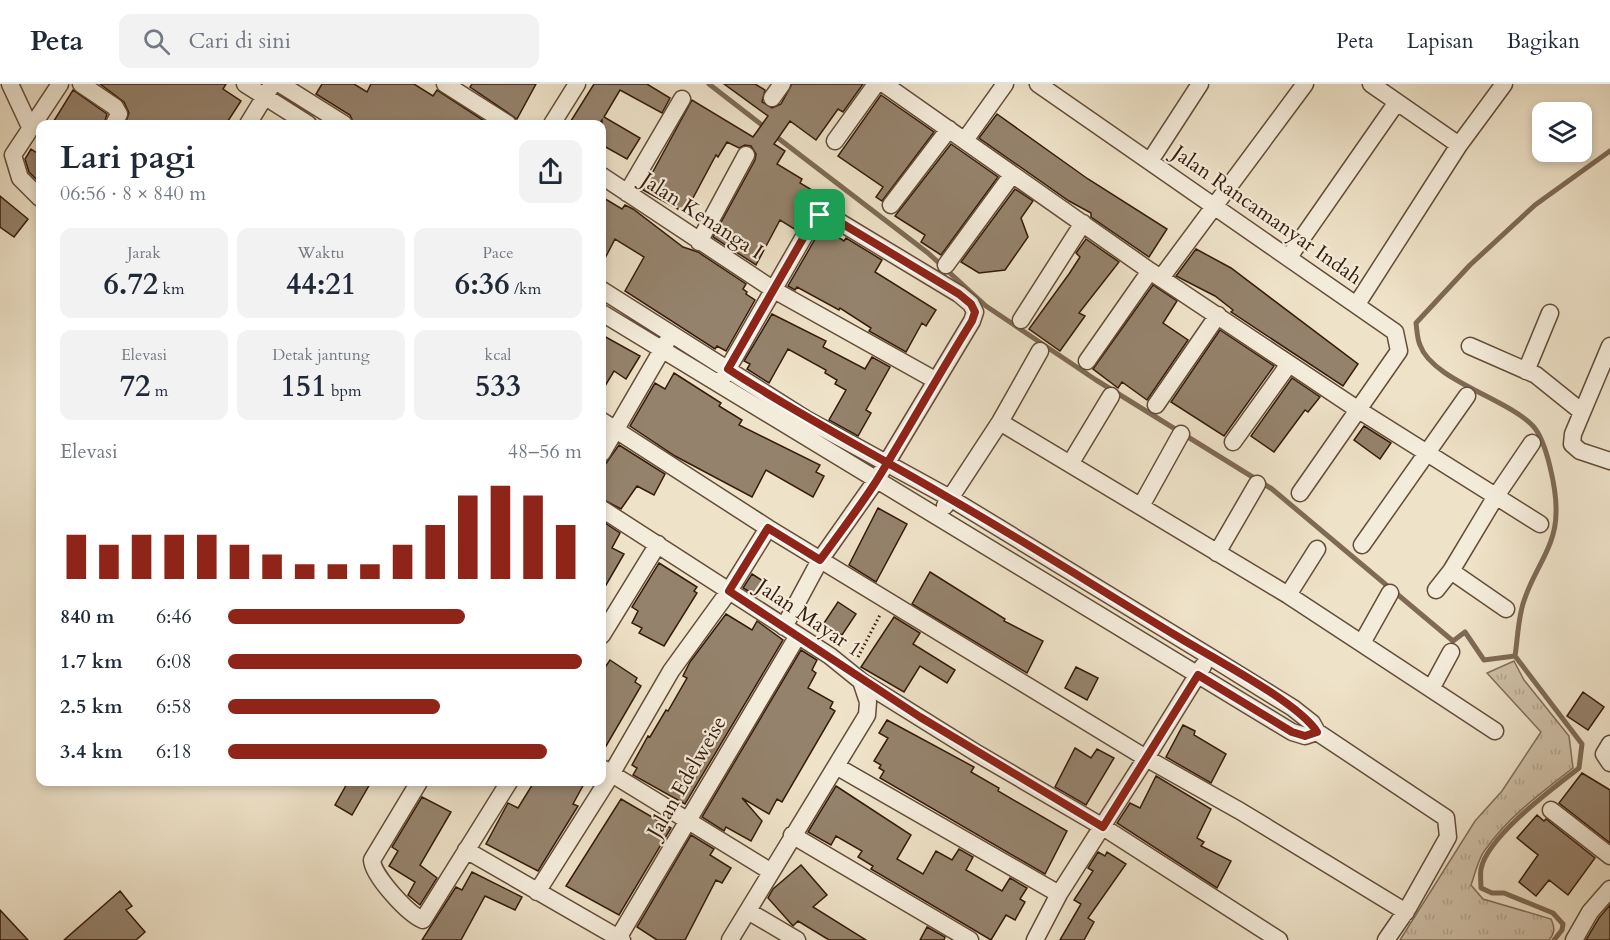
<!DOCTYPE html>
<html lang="id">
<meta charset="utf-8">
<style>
body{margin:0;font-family:Cardo,serif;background:#f2f2f3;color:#1f2937;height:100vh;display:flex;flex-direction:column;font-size:22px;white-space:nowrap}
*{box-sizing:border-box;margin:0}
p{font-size:20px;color:#747a83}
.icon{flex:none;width:33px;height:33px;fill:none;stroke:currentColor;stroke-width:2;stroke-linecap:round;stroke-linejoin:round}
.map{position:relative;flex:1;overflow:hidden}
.sheet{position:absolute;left:36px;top:36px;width:570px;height:666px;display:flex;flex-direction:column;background:#fff;border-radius:12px;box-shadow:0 3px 9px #0003}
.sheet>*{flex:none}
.buttons{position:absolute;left:1532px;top:18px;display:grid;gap:12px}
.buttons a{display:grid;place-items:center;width:60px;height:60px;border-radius:12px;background:#fff;box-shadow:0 3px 9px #0003;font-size:30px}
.pin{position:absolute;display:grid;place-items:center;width:51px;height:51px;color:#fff;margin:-26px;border-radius:12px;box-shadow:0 3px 9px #0006}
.round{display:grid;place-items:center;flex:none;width:63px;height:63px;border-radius:12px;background:#f2f2f3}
.overview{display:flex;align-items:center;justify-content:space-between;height:102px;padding:0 24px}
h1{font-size:33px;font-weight:600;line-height:45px}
.stats{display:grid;grid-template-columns:repeat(3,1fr);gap:9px;height:102px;padding:6px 24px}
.stats div{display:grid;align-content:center;border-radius:12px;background:#f2f2f3;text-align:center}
.stats b{font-size:30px;font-weight:600}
.stats small{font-size:16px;font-weight:400}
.stats p{font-size:16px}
.chart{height:168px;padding:12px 24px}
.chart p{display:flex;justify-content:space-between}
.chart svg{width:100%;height:108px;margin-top:6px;stroke:#8f2418;stroke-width:6}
ul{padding:0 24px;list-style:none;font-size:20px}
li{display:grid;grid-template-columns:96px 72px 1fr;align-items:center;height:45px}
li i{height:15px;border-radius:8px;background:#8f2418}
header{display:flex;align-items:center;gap:36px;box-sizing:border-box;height:84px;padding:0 30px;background:#fff;border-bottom:2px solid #e0e1e3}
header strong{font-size:28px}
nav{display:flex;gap:33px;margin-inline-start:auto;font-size:21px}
.search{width:420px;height:54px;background:#f2f2f3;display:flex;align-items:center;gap:15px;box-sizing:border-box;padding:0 21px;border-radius:12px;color:#747a83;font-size:22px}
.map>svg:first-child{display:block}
.grass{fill:url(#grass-tufts);stroke:#826e58;stroke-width:1.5}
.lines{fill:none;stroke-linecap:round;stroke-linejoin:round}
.stream{stroke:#7e6a55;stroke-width:5}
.building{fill:#95826c;stroke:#351b09;stroke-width:1.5}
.minor-casing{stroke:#634d39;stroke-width:19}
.path{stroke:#351b09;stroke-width:3;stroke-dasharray:1.5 3;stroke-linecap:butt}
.minor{stroke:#f4ecdb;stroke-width:16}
.route-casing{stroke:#fff;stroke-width:12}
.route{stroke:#8f2418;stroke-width:8}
.labels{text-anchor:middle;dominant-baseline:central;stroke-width:4.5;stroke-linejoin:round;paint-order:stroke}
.street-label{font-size:21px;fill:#351b09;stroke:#f4ecdb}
</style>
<header>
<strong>Peta</strong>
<div class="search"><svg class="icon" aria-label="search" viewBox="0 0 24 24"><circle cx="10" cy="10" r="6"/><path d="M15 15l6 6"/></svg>Cari di sini</div>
<nav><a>Peta</a><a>Lapisan</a><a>Bagikan</a></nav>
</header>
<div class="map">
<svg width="1610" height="856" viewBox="0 0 1610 856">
<defs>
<pattern id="grass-tufts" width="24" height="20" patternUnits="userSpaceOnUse" patternTransform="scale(1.5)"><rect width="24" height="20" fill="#cfc0a8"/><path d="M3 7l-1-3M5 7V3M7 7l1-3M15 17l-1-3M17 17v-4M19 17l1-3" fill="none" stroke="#b2a48f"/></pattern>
</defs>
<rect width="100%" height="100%" fill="#eee2c8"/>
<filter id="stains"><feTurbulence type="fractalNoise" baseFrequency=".00333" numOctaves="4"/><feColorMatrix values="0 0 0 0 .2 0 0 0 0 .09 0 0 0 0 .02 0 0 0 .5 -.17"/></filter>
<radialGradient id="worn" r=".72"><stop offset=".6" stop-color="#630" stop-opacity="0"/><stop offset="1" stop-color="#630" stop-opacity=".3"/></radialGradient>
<path class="grass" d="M 1514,577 L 1524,596 L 1569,652 L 1573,684 C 1542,708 1508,733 1485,766 C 1478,775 1475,790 1471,801 L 1483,815 L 1551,835 C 1555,844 1555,849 1549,856 L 1400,856 L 1475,737 L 1502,707 L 1541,648 L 1487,589 Z"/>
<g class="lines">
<path class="stream" d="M 709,0 L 767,45
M 774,51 L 928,169 L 986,222 L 1096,296 L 1272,405 L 1453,557 L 1465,548 L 1484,576 L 1515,572
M 1554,856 L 1562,846 L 1563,840 L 1553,829 L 1504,809 L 1492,809 L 1481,804 C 1481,798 1480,791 1481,785 C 1487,753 1553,704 1579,684 L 1582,660 L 1515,572 C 1518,553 1518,531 1525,514 C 1535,484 1556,462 1556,429 C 1557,408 1547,357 1533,342 C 1508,315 1432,296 1420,261 C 1417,254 1417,246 1416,239 L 1470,181 L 1535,121 L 1610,67"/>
</g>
<path class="building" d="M 100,0 L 226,0 L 223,5 L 241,17 L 226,40 L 125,40 L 129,29 L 124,18 Z
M 322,0 L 354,0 L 367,8 L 371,0 L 414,0 L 433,12 L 437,6 L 489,40 L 354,40 L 350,31 L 316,10 Z
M 472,0 L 536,0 L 517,35 L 470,3 Z
M 594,0 L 647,0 L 670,14 L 662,29 L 620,6 L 604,33 L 640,54 L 627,75 L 602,61 L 602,36 L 599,40 L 569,40 Z
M 724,0 L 755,0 L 765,6 L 762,18 L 772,24 L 781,20 L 792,0 L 863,0 L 843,28 L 838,25 L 816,56 L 790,37 L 774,60 L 785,67 L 777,80 L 802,95 L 800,99 L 812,106 L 798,129 L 804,132 L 796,146 L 780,136 L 756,181 L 713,153 L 755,76 L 756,70 L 751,62 L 745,61 L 739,64 L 727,58 L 718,73 L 716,71 L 685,129 L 643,106 L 692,16 L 753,53 L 768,32 Z
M 73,6 L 107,30 L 104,40 L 52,40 Z
M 881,11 L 934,48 L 882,117 L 876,113 L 883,103 L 838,72 Z
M 997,30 L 1088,95 L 1167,145 L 1149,173 L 1091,133 L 1091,129 L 1069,117 L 979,54 Z
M 951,60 L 998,93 L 941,171 L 921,158 L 925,151 L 895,132 Z
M 31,65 L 40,71 L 40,99 L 29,88 L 25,75 Z
M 1015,105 L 1033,117 L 1021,134 L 1028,153 L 1005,186 L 979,189 L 961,178 Z
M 0,112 L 28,135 L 14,153 L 0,143 Z
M 602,113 L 622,125 L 625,121 L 633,125 L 683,163 L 698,168 L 746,200 L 743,205 L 747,208 L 746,210 L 755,216 L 726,267 L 717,262 L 715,265 L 625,207 L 644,173 L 615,155 L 602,180 Z
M 822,143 L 844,157 L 846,154 L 882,176 L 875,188 L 936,226 L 926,242 L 922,239 L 906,268 L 869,247 L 871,244 L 840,224 L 839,226 L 797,203 L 795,206 L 788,202 Z
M 1086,155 L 1119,178 L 1079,229 L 1085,232 L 1060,267 L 1029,245 L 1069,190 L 1080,173 L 1076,169 Z
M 1196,165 L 1231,184 L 1358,280 L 1343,302 L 1231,228 L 1233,226 L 1215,212 L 1176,192 Z
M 1153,201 L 1177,217 L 1163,239 L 1188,256 L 1147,316 L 1122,298 L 1118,304 L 1093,285 Z
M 772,230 L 826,257 L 823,263 L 865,285 L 872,273 L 890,283 L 866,326 L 871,329 L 858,352 L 829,336 L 846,306 L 835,300 L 837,296 L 825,289 L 826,286 L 788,265 L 769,299 L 747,285 L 750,280 L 744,277 Z
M 1220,246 L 1274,282 L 1224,352 L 1171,318 Z
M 602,251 L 640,272 L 626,295 L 614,287 L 602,307 Z
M 674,289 L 721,319 L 719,322 L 742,336 L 739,341 L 820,381 L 816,388 L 824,392 L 813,413 L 766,386 L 752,413 L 675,372 L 630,342 L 655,299 L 665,305 Z
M 1292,294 L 1320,313 L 1308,328 L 1305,326 L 1274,368 L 1251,352 Z
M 1364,342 L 1391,359 L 1380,375 L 1354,356 Z
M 619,361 L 665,390 L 654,411 L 637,402 L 621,425 L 602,415 L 602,385 Z
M 878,424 L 907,440 L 876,498 L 849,481 Z
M 602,437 L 620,449 L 612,464 L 624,470 L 602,508 Z
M 659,479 L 697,503 L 694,507 L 697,509 L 664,562 L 639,549 L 642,544 L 632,539 L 638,527 L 632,523 Z
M 930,488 L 1005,535 L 1004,537 L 1043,557 L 1027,589 L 912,520 Z
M 752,490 L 766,499 L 757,512 L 743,504 Z
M 838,518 L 856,530 L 842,551 L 824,539 Z
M 726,530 L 752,546 L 757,537 L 783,556 L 685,720 L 633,691 L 637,684 L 632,681 L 648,652 L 650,653 L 666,626 L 668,627 L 687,594 L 683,592 L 690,578 Z
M 894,533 L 920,549 L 913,560 L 955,586 L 947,599 L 920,582 L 904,608 L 861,583 Z
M 801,566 L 817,576 L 812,586 L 816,589 L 808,604 L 833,618 L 830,624 L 835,627 L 782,718 L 777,715 L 769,730 L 742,714 L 762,737 L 751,757 L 726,743 L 724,747 L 702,733 Z
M 610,576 L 637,594 L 635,598 L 641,602 L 602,669 L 602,588 Z
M 1076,583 L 1098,594 L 1087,616 L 1065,604 Z
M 1583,608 L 1604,623 L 1588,646 L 1567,632 Z
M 887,636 L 974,683 L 971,688 L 999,704 L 998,707 L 1067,747 L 1045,790 L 880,694 L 884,687 L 879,684 L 881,681 L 874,677 L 888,654 L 879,649 Z
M 1183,641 L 1195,647 L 1194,651 L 1226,670 L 1211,699 L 1166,673 Z
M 1075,664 L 1091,674 L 1097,665 L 1114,674 L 1086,721 L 1055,703 Z
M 1582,689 L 1610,706 L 1610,759 L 1559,719 Z
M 1156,692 L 1211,725 L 1197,754 L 1204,758 L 1201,762 L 1231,777 L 1217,804 L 1117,739 L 1130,719 L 1140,724 Z
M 348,698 L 371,698 L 352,731 L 335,721 Z
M 534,698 L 585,698 L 573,720 L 578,722 L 538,787 L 486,760 L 508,719 L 518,724 Z
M 836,702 L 911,751 L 897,775 L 923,790 L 936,767 L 952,776 L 959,765 L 973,773 L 966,786 L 1002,807 L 1010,794 L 1027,804 L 1020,815 L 1025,818 L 1015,836 L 1006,831 L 991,856 L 871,785 L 873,782 L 858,773 L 862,767 L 836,752 L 831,761 L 808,748 Z
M 422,713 L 451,728 L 420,781 L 437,794 L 420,821 L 408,811 L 415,798 L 389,782 L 398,767 L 392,763 Z
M 621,715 L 671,744 L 619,831 L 566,802 Z
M 1537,731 L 1544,737 L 1546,735 L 1595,774 L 1568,811 L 1549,796 L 1536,812 L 1519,798 L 1538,771 L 1517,754 Z
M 691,751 L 714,765 L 710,771 L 731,784 L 722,799 L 716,796 L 685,856 L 657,856 L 637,843 Z
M 1098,768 L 1105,772 L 1107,768 L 1126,780 L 1088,834 L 1094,838 L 1084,856 L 1060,856 L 1081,820 L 1074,816 L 1093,787 L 1088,784 Z
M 801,781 L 827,811 L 813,823 L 866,856 L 829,856 L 798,837 L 793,842 L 768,814 L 773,805 Z
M 472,788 L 522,813 L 515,826 L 485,812 L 461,856 L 422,856 L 456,803 L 462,806 Z
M 120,807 L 132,822 L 126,826 L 145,848 L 136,856 L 64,856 Z
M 1610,821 L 1610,856 L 1586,856 L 1599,834 Z
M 0,826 L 28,856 L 0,856 Z
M 927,843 L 945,853 L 944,856 L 920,856 Z"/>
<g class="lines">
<defs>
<path id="minor" d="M 10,0 L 31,45
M 81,0 L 115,23 L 119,30 L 114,40
M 245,0 L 308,40
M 280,0 L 344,40
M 445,0 L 508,40
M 884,0 L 1150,187 L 1357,325 L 1540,440
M 1038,0 L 1395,248 L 1399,267 L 1300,409
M 1371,0 L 1459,61
M 772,14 L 782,0
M 248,40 L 270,4
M 552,40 L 577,0
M 965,56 L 1005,0
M 835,57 L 876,0
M 1150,77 L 1200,0
M 602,92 L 774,206 L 935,296
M 627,109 L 682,15
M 40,114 L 20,94 L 13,71 L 60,0
M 891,121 L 949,45
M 699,158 L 746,71
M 1289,173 L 1397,18
M 946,181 L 1012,91
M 1161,194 L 1305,0
M 602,206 L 806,335 L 950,414 L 1209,572 L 1293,624 L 1312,639 L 1317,648 L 1305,652 L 1292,648 L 602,229
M 1357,220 L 1459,61 L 1504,0
M 1021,236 L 1083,139
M 1470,262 L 1536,291 L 1582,328
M 1610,262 L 1573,350 L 1572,360 L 1580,367 L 1610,377
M 1087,277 L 1150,187
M 1526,287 L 1550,229
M 722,295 L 813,137 L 820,131 L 828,131 L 959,210 L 971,220 L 975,228 L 972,237 L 877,395 L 820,476 L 784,543
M 1156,321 L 1218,231
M 602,337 L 768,444 L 1146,674 L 1203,582
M 1000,338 L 1288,511 L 1495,647
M 1233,358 L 1289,280
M 602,369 L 666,259
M 1070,380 L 1111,312
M 945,422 L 1000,338 L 1040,267
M 1141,422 L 1181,350
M 602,425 L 830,572 L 861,597 L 868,618 L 867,631 L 730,856
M 1362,461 L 1467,312
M 1217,469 L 1257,400
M 1451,487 L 1506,525
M 1436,506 L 1451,487 L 1496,412 L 1532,359
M 1288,511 L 1317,465
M 602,551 L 658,460
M 1362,559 L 1390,509
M 861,597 L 978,670 L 1103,743 L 1279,856
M 1431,605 L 1451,568
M 1317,648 L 1446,734 L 1448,753 L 1408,824 L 1386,856
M 1610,660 L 1604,670 L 1610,679
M 836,682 L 1059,810
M 602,684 L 770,787
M 419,698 L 372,776 C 373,792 408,830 423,836 L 509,698
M 1551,726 L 1610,772
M 792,751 L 970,856
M 466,766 L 622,856
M 537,808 L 606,699 L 671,587 L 729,507 L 768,444
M 748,827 L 797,856
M 617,856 L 797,553
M 1035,856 L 1059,810 L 1146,674 L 1240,727 L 1406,828
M 1574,856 L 1590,828 L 1610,805"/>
</defs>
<use href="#minor" class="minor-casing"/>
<path class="path" d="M 858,573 L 880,531"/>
<use href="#minor" class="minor"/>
</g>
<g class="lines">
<defs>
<path id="route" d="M 820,131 L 828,131 L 959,210 L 971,220 L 975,228 L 972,237 C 939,290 909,344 877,396 C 859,424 839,450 820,476 L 768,444 L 729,507 L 920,633 L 1103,743 L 1198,591 L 1292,648 L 1305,652 L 1317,648 C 1299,619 1213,574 1180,554 C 1102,507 1026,458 947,413 C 874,370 799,331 728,285 L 813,137 L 820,131"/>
</defs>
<use href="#route" class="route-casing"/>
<use href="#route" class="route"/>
</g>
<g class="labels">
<g class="street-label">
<text transform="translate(1267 131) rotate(35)">Jalan Rancamanyar Indah</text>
<text transform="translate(702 132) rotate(33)">Jalan Kenanga I</text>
<text transform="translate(809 534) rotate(34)">Jalan Mayar 1</text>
<text transform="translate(687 693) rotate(-60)">Jalan Edelweise</text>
</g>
</g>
<rect width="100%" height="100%" filter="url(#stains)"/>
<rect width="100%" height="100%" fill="url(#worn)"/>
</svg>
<div class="buttons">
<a><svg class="icon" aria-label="layers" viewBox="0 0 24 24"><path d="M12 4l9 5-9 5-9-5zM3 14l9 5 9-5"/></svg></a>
</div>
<div class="pin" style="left:820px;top:131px;background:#1e9e55"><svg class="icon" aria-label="arrive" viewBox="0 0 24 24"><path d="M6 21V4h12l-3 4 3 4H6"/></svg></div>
<section class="sheet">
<div class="overview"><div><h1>Lari pagi</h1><p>06:56 · 8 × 840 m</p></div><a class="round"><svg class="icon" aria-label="share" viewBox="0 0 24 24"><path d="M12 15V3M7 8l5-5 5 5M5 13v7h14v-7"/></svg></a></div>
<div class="stats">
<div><p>Jarak</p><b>6.72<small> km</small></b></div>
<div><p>Waktu</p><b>44:21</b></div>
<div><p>Pace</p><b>6:36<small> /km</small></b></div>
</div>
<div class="stats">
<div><p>Elevasi</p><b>72<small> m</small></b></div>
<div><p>Detak jantung</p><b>151<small> bpm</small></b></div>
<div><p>kcal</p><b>533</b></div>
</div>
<div class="chart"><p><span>Elevasi</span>48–56 m</p>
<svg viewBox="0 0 160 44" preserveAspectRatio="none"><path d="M5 44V26M15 44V30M25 44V26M35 44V26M45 44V26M55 44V30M65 44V34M75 44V38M85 44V38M95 44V38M105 44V30M115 44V22M125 44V10M135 44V6M145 44V10M155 44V22"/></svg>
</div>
<ul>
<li><b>840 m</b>6:46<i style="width:67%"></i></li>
<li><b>1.7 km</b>6:08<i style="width:100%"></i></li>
<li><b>2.5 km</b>6:58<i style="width:60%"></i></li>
<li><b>3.4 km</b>6:18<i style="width:90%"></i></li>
</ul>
</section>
</div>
